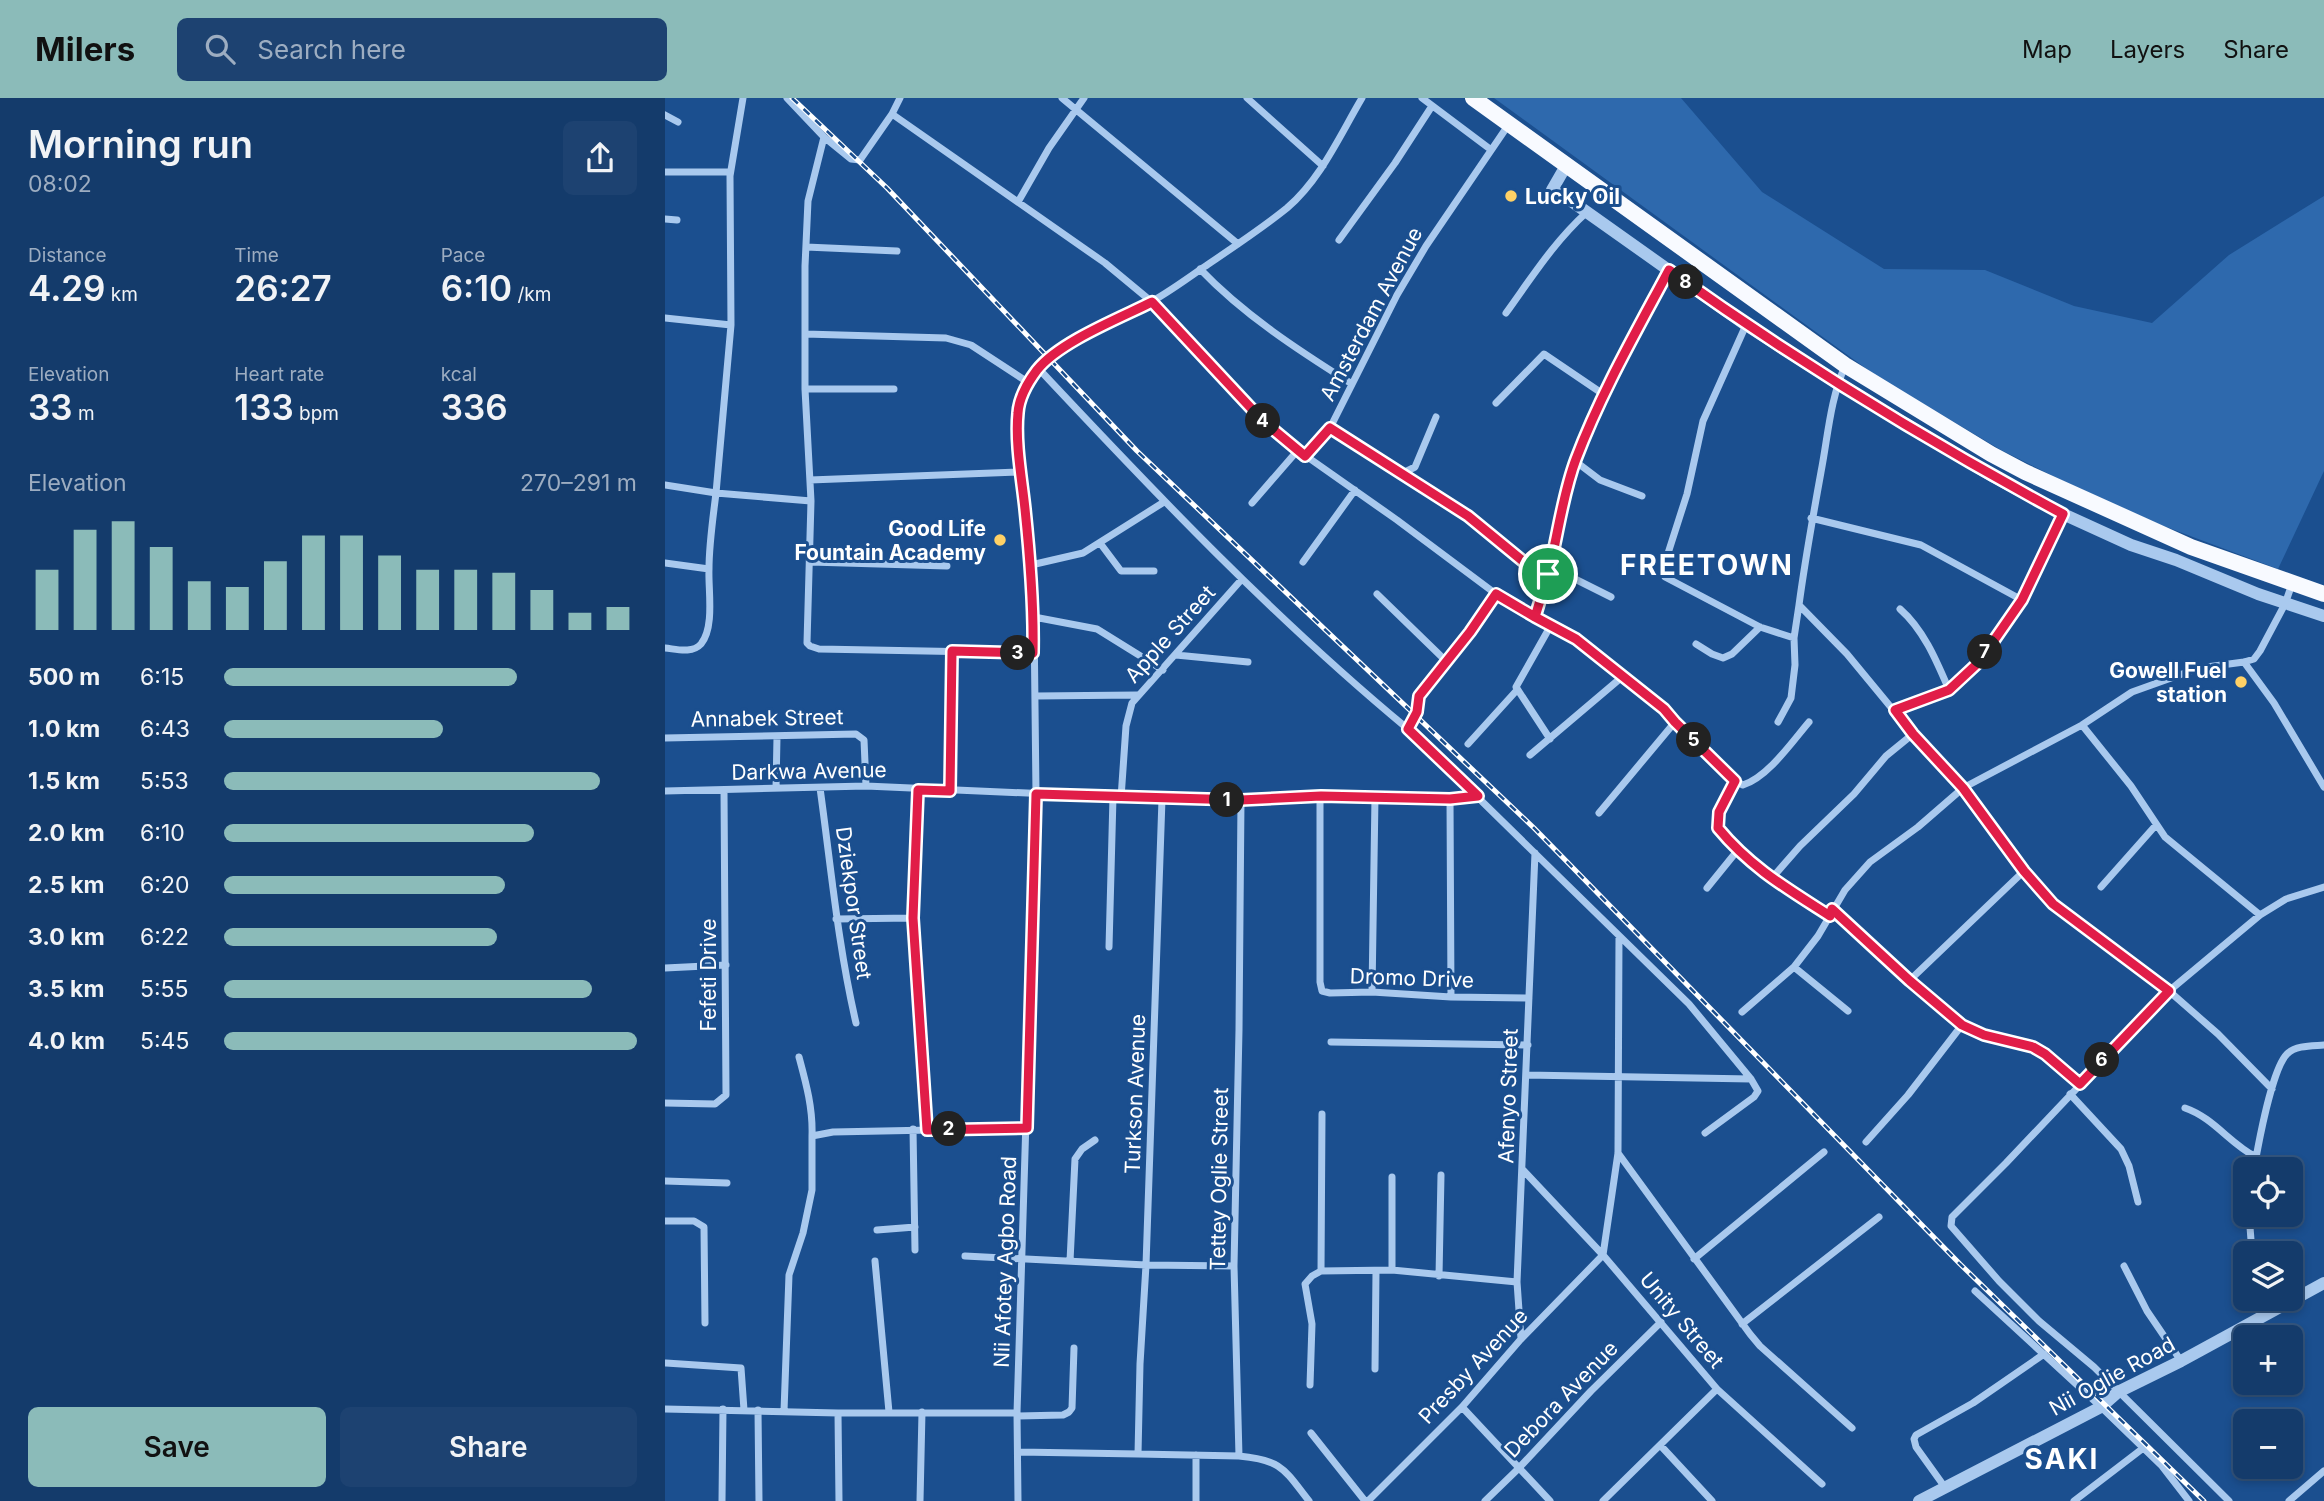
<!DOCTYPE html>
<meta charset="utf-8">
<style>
body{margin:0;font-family:Inter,sans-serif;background:#1d4271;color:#f1f3f6;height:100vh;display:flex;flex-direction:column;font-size:26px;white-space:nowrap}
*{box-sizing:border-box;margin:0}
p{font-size:23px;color:#9dadc1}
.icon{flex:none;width:38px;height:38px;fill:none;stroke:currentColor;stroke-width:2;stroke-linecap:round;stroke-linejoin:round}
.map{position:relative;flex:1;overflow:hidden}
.panel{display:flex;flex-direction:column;background:#143b6b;width:665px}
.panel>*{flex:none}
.tools{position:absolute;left:1568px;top:1059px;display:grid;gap:14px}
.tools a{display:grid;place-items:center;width:70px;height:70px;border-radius:10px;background:#143b6b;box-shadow:0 4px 10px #0003,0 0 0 2px #33557e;font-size:35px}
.pin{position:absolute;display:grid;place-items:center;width:60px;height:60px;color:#fff;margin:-30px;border:4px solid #fff;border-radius:50%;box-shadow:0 2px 7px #0007}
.km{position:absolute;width:35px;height:35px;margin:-18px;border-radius:50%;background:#222;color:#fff;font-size:19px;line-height:35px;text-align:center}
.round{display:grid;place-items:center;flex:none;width:74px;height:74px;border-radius:10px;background:#1d4271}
.headline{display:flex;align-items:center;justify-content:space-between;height:119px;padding:0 28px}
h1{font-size:38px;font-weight:600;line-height:52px}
.metrics{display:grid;grid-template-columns:repeat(3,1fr);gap:10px;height:119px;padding:7px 28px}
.metrics div{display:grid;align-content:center}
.metrics b{font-size:35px;font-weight:600}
.metrics small{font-size:19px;font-weight:400}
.metrics p{font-size:19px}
.chart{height:196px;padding:14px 28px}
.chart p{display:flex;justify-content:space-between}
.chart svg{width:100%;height:126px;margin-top:7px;stroke:#8bbbb9;stroke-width:6}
.primary-button{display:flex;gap:14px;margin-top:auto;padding:14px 28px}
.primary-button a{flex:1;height:80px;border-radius:10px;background:#8bbbb9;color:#111;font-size:28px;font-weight:600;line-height:80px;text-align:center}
.primary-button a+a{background:#1d4271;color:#f1f3f6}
ul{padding:0 28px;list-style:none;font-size:23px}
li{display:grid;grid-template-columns:112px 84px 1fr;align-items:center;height:52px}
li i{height:18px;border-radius:9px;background:#8bbbb9}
header{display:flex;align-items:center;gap:42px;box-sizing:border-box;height:98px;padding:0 35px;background:#8bbbb9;color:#111}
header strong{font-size:33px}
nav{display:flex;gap:38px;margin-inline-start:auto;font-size:24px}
.search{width:490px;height:63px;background:#1d4271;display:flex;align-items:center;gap:18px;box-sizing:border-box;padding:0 24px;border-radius:10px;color:#9dadc1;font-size:26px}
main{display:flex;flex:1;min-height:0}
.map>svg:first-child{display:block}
.green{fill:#2e69ad}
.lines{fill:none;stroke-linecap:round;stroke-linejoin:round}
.minor{stroke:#a9c9ee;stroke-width:7}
.tertiary{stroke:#a9c9ee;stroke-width:12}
.trunk{stroke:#f8faff;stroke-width:16}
.rail-casing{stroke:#fff;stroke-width:5}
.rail{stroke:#1b4f8f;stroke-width:2.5;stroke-dasharray:8;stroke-linecap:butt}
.route-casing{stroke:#fff;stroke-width:14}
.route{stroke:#e11d48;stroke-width:9}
.poi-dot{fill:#ffd166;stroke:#1b4f8f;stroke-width:2.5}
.labels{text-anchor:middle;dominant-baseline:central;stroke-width:6;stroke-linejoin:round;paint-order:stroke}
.poi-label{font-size:21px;font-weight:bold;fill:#fff;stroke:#1b4f8f;text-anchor:end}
.street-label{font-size:21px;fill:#fff;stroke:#1b4f8f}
.district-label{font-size:28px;font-weight:bold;letter-spacing:2px;fill:#fff;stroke:#1b4f8f}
</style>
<header>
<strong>Milers</strong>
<div class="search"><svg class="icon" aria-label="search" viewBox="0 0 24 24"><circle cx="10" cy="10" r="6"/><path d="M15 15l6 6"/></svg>Search here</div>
<nav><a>Map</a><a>Layers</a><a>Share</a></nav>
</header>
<main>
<section class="panel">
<div class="headline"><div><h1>Morning run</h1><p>08:02</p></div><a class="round"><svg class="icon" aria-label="share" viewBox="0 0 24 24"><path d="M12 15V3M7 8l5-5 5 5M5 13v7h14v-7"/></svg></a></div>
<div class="metrics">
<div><p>Distance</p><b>4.29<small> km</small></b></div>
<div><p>Time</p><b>26:27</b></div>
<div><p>Pace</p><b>6:10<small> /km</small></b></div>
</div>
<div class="metrics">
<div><p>Elevation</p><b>33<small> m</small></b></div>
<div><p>Heart rate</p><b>133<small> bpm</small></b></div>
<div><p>kcal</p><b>336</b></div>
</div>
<div class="chart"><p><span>Elevation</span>270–291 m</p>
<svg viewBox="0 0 160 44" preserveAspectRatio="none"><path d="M5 44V23M15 44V9M25 44V6M35 44V15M45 44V27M55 44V29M65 44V20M75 44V11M85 44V11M95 44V18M105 44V23M115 44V23M125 44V24M135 44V30M145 44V38M155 44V36"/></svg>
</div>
<ul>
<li><b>500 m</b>6:15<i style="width:71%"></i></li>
<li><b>1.0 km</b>6:43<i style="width:53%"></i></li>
<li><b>1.5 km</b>5:53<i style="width:91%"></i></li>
<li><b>2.0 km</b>6:10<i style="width:75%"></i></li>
<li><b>2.5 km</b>6:20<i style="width:68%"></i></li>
<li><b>3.0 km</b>6:22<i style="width:66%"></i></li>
<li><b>3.5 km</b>5:55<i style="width:89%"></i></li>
<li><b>4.0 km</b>5:45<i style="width:100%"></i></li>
</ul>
<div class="primary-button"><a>Save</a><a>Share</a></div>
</section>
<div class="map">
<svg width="1659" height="1403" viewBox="0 0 1659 1403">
<rect width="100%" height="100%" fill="#1b4f8f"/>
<path class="green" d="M 829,0 L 1016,0 L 1097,94 L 1219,171 L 1320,172 L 1409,208 L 1487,225 L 1564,157 L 1659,98 L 1659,373 L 1613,471 L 1496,427 L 1392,380 L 1336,352 L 1210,277 Z"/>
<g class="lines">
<path class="minor" d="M 397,0 L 573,146
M 582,0 L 658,68
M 757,0 L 825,51
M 227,16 L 440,165 L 487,204 L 598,323 L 641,358 L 665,330 L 732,197 L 761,148 L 844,26
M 0,17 L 13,24
M 159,39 L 186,61 L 195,62 L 227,16 L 235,0
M 0,74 L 65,74
M 353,104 L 384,50 L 419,0
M 0,121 L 12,122
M 674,142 L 730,65 L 767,8
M 141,149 L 232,153
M 535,171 C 579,217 633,252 687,286
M 841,215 C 867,179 889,144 922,114
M 0,220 L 66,227 L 65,78 L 78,0
M 1081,227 L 1038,323 L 1022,396 L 997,474 L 1000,479 L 1095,529 L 1129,540
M 140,236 L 281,240 L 306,247 L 364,285
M 373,270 C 491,396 610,521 743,631 L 1024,906 L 1086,981 L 1093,993 L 1089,999 L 1040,1035
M 140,291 L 229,291
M 831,305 L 879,256 L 938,296
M 665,330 L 803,418 L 865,467 L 883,476 L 902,477 L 946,499
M 641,358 L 732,422 L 831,496 L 911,542 L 999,611 L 1010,624 L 1070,683 L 1054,714 L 1053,730 C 1086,770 1123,791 1165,818
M 910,363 L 935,382 L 977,398
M 738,375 L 750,369 L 771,319
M 145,382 L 356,374
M 0,387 L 51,395 L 66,227
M 146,403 L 142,545 L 145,548 L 154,551 L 368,555
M 587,405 L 633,352
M 1146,420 L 1256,447 L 1357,502
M 435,445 L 456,473 L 489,473
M 145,464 L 282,468
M 638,464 L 690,392
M 0,465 L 44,471
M 366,467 L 418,455 L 499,404
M 712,496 L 782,564
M 1134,507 C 1140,462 1148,418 1156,374 C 1163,338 1165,302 1180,268
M 1235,511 C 1259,532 1272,564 1284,592
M 369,519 L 432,531 L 498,572
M 870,519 L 883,476 L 897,410 L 910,363 L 938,296 L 1004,172
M 1031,546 L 1047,556 L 1058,560 L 1067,556 L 1095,529
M 0,550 C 11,551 27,556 36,546 C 50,529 43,491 44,471 C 44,446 48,420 51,395 L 146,403 L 140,291 L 140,168 L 143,103 L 159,39 L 122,0
M 511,557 L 583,564
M 1579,564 L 1609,605 L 1659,689
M 371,598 L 472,597
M 1230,612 L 1284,592 L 1314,564 L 1357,502 L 1398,416
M 1417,627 L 1466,688 L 1500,739 L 1595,817
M 743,631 L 750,619 L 754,598 L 758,593 L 805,534 L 831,496
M 0,640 L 191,636 L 199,642 L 201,688
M 885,641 L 851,589 L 886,527
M 803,646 L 852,592
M 865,657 L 957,579
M 1070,683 L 1078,687 C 1103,679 1127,644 1144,624
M 111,690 L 112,639
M 155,690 C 166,769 173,848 191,925
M 253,692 L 248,820 L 262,1032
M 0,693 L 201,688 L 497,701 L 576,702 L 655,698 L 785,701 L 813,698
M 285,693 L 287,553
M 655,698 L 655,884 L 657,893 L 665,895 L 707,894 L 786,899 L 864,900
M 456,700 L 461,628 L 467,605 L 577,481
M 785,701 L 786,899
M 934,715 L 1010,624
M 1107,780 L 1135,748 L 1189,696 L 1221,658 L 1248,636
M 1436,789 L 1491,727
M 1042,790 L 1072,753
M 1167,811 L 1245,882 L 1359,773
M 171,821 L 248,820
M 444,849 L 448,699
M 1129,869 L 1183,913
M 0,870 L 61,867
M 1245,882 L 1297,927 L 1319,937 L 1368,949 L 1380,955 L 1414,986
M 707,894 L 710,699
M 1077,914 L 1129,869 L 1153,838 L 1180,792 L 1205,764 L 1253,729 L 1298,690 L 1248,636 L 1182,556 L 1134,507 L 1129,540 L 1130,567 L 1126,600 L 1113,624
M 666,944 L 863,947
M 134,959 C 141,985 148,1010 147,1038
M 861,977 L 1086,981
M 1607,991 L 1553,936 L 1504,893 L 1595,817 L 1621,801 L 1659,789
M 1405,996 L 1456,1051 L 1464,1068 L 1473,1104
M 0,1005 L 50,1006 L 61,997 L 59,692
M 1520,1010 C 1549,1020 1565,1046 1591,1059
M 248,1031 L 250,1152
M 1201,1044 L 1243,997 L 1297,927
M 953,1055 L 1085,1236 L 1095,1248 L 1187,1330
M 1589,1071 C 1593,1048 1607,971 1622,956 C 1631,947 1648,948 1659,947
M 858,1072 L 938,1157 L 1052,1291 L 1157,1386
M 727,1079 L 727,1172
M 0,1083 L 62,1085
M 1584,1116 L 1587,1155
M 0,1123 L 29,1123 L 39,1129 L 40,1225
M 212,1132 L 250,1129
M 938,1157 L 953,1055 L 954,838
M 300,1158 L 481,1167 L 497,701
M 1029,1161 L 1159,1054
M 210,1163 L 224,1314
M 405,1163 L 410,1061 L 417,1051 L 430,1042
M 1459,1168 L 1482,1213 L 1516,1263
M 656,1173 L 657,1016
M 774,1178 L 776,1077
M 1310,1193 L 1436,1309 L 1497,1368 L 1524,1403
M 1599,1200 L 1602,1214
M 1077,1226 L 1214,1119
M 856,1241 L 852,1184 L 870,755
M 1,1265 L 76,1270 L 79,1312
M 710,1271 L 711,1173
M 645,1287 L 647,1226 L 640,1186 L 647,1178 L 656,1173 L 727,1172 L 852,1184
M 797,1309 L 885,1403
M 0,1311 L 173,1315 L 352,1315
M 93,1312 L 94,1403
M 119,1313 L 124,1177 L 138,1135 L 147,1092 L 147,1038 L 168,1034 L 362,1030
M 173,1315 L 174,1403
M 353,1318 L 398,1317 L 404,1314 L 407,1310 L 409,1250
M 646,1335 L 700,1403
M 996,1348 L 1047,1403
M 354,1354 L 473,1356 L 475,1266 L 481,1167 L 569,1168
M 473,1356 L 574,1358 L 569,1168 L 574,932 L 576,702
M 574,1358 C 617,1362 619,1371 644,1403
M 1279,1388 L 1251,1349 L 1249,1341 L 1251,1337 L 1308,1305 L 1379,1256
M 57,1403 L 58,1311
M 255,1403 L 257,1314
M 353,1403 L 352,1315 L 371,696 L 369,519 L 354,343 C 353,314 354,296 372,273 C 394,243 453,223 486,204 C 504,194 522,181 539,169 C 567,150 596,131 622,110 C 656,81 675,37 697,0
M 531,1403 L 531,1357
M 703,1403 L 797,1309 L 856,1241 L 938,1157
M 820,1403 L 853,1371 L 926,1293 L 996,1224
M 938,1403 L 1052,1291
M 1409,1403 L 1477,1351
M 1564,1403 L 1429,1269 L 1374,1223 L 1334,1183 L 1286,1128 L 1287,1119 L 1341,1065 L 1504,893 L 1388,806 L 1359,773 L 1298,690 L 1417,627 L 1467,594 L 1534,570 L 1579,564 L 1589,561 L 1595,553 L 1620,506 L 1627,486
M 1624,1403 L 1659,1373"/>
<path class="tertiary" d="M 902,66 L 887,92 L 902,100 L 1081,227 L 1172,285 L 1329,379 L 1398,416 L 1466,447 L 1511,462 L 1593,496 L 1659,518
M 1254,1403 L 1436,1309 L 1453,1294 L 1516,1263 L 1659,1185"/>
<path class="trunk" d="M 808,0 L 1180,267 L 1326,356 L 1360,374 L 1526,449 L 1659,496"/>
<defs>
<path id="rail" d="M 127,0 L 222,90 L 472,353 L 869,730 L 1295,1166 L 1539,1403"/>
</defs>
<use href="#rail" class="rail-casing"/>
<use href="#rail" class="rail"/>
</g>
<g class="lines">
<defs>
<path id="route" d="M 883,476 L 870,519 L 831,496 L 805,534 L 754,598 L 752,614 L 743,631 L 813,698 L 785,701 L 656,698 L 576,702 L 371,696 L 362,1030 L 262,1032 L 248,820 L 253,692 L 285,693 L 287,553 L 368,555 C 369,507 365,459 360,411 C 357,382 350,345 353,315 C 354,299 363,284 372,272 C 394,244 455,220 487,204 L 598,323 L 640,358 L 665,330 L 803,418 L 859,464 L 883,476 L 870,519 L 911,541 L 999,611 L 1010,624 L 1070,683 L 1054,714 L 1053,730 C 1086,770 1123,791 1165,818 L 1167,811 L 1245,883 L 1297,927 L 1319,937 L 1368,949 L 1380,956 L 1415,986 L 1504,893 L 1388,806 L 1359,773 L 1298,690 L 1248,636 L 1230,612 L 1284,592 L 1314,564 L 1357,502 L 1398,416 C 1262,343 1130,262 1004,172 C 971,234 936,295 911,361 C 897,398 893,438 883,476"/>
</defs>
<use href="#route" class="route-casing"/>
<use href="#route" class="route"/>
</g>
<g class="poi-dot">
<circle cx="846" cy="98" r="7"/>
<circle cx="335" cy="442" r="7"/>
<circle cx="1576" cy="584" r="7"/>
</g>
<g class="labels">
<g class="poi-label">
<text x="860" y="98" text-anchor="start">Lucky Oil</text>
<text x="321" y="430">Good Life<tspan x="321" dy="24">Fountain Academy</tspan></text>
<text x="1562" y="572">Gowell Fuel<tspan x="1562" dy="24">station</tspan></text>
</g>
<g class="street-label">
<text transform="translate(706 216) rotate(-62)">Amsterdam Avenue</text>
<text transform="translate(505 536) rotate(-48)">Apple Street</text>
<text transform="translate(102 620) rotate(-1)">Annabek Street</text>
<text transform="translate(144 673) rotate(-1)">Darkwa Avenue</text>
<text transform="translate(189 805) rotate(82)">Dziekpor Street</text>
<text transform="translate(43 877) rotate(-90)">Fefeti Drive</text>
<text transform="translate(747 880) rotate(2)">Dromo Drive</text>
<text transform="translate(470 996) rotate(-88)">Turkson Avenue</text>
<text transform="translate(843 998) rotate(-88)">Afenyo Street</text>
<text transform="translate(554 1081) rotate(-89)">Tettey Oglie Street</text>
<text transform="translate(340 1164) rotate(-88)">Nii Afotey Agbo Road</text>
<text transform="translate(1017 1222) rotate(50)">Unity Street</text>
<text transform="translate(808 1268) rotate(-47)">Presby Avenue</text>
<text transform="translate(1447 1278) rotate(-29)">Nii Oglie Road</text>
<text transform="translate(896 1301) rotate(-46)">Debora Avenue</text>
</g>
<g class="district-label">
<text x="1042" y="467">FREETOWN</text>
<text x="1397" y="1361">SAKI</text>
</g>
</g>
</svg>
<div class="tools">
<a><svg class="icon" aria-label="locate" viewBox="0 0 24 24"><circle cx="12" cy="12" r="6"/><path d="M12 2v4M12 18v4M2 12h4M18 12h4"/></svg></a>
<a><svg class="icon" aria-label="layers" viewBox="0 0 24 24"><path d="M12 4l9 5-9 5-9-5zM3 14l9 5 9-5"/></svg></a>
<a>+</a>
<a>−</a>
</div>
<div class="pin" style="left:883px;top:476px;background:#1e9e55"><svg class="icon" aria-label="arrive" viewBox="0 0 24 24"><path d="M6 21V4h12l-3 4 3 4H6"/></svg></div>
<b class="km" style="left:562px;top:702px">1</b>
<b class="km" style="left:284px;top:1031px">2</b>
<b class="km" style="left:353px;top:555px">3</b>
<b class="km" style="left:598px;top:323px">4</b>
<b class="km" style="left:1029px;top:642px">5</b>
<b class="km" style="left:1437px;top:962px">6</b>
<b class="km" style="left:1320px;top:554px">7</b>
<b class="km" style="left:1021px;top:184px">8</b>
</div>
</main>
